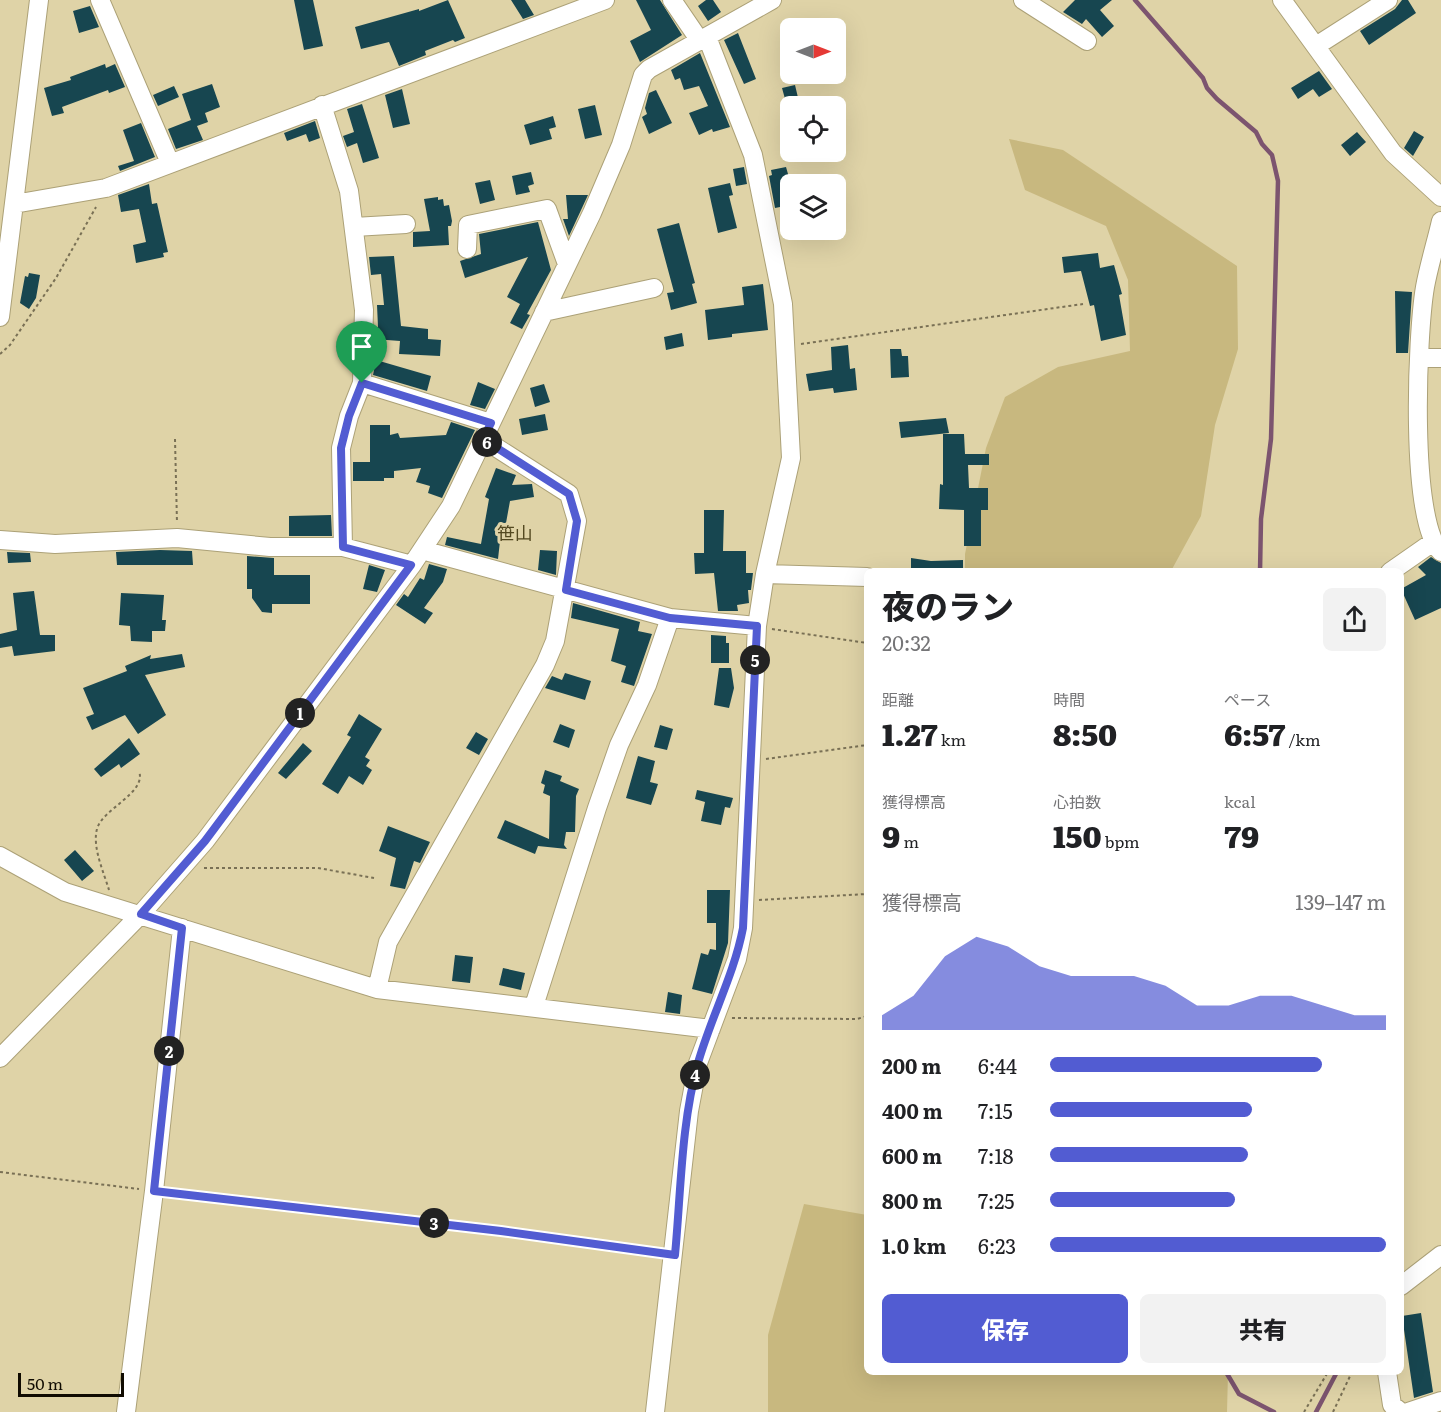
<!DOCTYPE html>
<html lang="ja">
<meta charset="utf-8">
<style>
body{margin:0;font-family:Literata,"Noto Sans JP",serif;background:#f2f2f2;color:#202124;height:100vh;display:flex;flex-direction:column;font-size:22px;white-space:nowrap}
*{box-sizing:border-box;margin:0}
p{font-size:20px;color:#757577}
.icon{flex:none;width:33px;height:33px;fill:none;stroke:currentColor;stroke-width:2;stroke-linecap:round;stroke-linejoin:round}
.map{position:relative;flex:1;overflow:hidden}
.panel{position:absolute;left:864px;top:568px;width:540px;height:807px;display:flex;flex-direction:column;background:#fff;border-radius:9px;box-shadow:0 6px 24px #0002}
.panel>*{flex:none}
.needle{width:39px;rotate:90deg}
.buttons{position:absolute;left:780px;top:18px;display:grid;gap:12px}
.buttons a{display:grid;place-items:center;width:66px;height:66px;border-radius:9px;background:#fff;box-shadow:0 6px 24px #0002;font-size:30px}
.scale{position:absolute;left:18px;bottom:15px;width:106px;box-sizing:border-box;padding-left:6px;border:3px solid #100b01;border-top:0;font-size:16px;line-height:21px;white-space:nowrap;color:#100b01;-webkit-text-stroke:4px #dfd3a7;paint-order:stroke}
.pin{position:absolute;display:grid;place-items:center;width:51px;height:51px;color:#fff;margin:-62px -26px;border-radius:50% 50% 50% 0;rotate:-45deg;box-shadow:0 0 6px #0007}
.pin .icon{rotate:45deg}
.km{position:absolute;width:30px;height:30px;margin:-15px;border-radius:50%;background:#222;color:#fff;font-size:16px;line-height:30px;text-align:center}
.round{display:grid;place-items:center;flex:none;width:63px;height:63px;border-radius:9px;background:#f2f2f2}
.summary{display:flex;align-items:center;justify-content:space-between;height:102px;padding:0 18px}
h1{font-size:33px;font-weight:800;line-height:45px}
.metrics{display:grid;grid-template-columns:repeat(3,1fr);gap:9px;height:102px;padding:6px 18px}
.metrics div{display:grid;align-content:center}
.metrics b{font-size:30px;font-weight:800}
.metrics small{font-size:16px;font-weight:400}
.metrics p{font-size:16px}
.chart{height:168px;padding:12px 18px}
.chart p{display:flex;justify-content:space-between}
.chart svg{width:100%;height:108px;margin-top:6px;fill:#525cd2;opacity:.7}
.primary-button{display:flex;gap:12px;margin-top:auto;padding:12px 18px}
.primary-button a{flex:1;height:69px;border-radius:9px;background:#525cd2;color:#fff;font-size:24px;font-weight:800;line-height:69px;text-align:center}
.primary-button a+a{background:#f2f2f2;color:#202124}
ul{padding:0 18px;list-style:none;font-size:20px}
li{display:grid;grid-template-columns:96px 72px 1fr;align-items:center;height:45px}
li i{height:15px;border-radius:8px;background:#525cd2}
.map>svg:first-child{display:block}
.green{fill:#c8b87f}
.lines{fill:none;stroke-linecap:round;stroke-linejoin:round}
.stream{stroke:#7c546f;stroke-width:4.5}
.building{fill:#174650}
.minor-casing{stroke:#aca177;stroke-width:20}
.path{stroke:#797055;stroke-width:2;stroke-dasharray:3 3;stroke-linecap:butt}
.minor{stroke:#fff;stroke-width:18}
.route-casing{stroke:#fff;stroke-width:12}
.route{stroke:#525cd2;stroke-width:8}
.labels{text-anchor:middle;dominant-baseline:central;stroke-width:6;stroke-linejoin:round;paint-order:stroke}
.neighbourhood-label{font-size:18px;fill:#534921;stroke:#dfd3a7}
</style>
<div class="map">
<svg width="1441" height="1412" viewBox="0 0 1441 1412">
<rect width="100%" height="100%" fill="#dfd3a7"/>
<path class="green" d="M 1009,139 L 1063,150 L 1237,266 L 1238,349 L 1215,425 L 1201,516 L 1171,571 L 965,572 L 965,554 L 986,448 L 1005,397 L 1058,367 L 1130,351 L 1128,280 L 1106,226 L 1025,190 Z
M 804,1204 L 867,1215 L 867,1372 L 1228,1373 L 1227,1412 L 768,1412 L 768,1335 Z"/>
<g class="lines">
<path class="stream" d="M 1135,0 L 1203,78 L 1207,88 L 1217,99 L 1256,132 L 1262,144 L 1272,155 L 1278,181 L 1271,439 L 1261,519 L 1260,572
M 1226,1372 L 1239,1394 L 1274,1412
M 1316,1412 L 1337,1372"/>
</g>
<path class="building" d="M 294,0 L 313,0 L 323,46 L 304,50 Z
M 448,0 L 465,38 L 455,42 L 453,40 L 425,51 L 426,55 L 399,66 L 389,42 L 361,49 L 355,27 L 419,9 L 419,11 Z
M 511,0 L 525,0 L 534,15 L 523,19 Z
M 636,0 L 660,0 L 682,35 L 640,62 L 630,41 L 651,30 Z
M 706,0 L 713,0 L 721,12 L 708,21 L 698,6 Z
M 1075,0 L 1112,0 L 1100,10 L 1114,26 L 1102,37 L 1086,19 L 1082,24 L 1063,12 Z
M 1402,0 L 1408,0 L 1416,13 L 1369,45 L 1360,31 L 1395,9 Z
M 90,6 L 99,27 L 79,33 L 73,11 Z
M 738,33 L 756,79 L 744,84 L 724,40 Z
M 700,53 L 730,127 L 713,132 L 712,129 L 699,135 L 689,113 L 708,106 L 699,86 L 684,90 L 680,78 L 675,80 L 671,70 Z
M 105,64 L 106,68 L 115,64 L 125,87 L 109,93 L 108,90 L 62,107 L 64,113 L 52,116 L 44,88 L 71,80 L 70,77 Z
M 1319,71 L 1332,89 L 1319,97 L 1313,89 L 1298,99 L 1291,88 Z
M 212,84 L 220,107 L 205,113 L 208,122 L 197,126 L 203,140 L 176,149 L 168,129 L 191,120 L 182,94 Z
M 795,85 L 800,106 L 787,106 L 782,88 Z
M 174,86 L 179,97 L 158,106 L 153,95 Z
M 402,89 L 410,124 L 393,128 L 385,95 Z
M 656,90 L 672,123 L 649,134 L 642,117 L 647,114 L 645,108 L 649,93 Z
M 362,104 L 379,158 L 363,163 L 357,143 L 347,147 L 343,136 L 354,132 L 347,109 Z
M 595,105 L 602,135 L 585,139 L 578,109 Z
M 553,116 L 556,127 L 549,129 L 552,139 L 530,145 L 524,125 Z
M 315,121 L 320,138 L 309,142 L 306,134 L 287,141 L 284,133 Z
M 141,123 L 155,157 L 120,171 L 118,166 L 134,161 L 123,130 Z
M 1414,131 L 1424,137 L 1413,156 L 1404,148 Z
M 1357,132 L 1366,142 L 1350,156 L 1341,145 Z
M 744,167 L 747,184 L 736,186 L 733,169 Z
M 786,167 L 790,181 L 790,205 L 775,208 L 769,176 L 772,175 L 771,170 Z
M 531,172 L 534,184 L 528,186 L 530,192 L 516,195 L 512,176 Z
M 490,180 L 495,200 L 480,204 L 475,183 Z
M 730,183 L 733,195 L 729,196 L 737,228 L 718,233 L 708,188 Z
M 149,184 L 152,204 L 157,203 L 168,252 L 163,253 L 164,257 L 136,263 L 133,245 L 146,242 L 139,209 L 121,212 L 118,195 Z
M 566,195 L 588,195 L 569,236 L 563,219 L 568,219 Z
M 438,197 L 438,200 L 443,199 L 444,206 L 449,205 L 452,221 L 451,226 L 448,226 L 449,245 L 413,247 L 413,232 L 430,231 L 424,199 Z
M 538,222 L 551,270 L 527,314 L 530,315 L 522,329 L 510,323 L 520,304 L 507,297 L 528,257 L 465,278 L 460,261 L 481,254 L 479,234 Z
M 679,223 L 695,283 L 692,284 L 697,303 L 671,310 L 667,293 L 674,292 L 657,229 Z
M 1098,253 L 1100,268 L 1114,265 L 1122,294 L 1119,295 L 1126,335 L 1101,341 L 1094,305 L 1090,306 L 1081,271 L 1064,273 L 1062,257 Z
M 394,256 L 401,326 L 428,329 L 428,339 L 441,340 L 440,356 L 399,354 L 400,341 L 374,339 L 375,327 L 378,327 L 377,305 L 384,305 L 381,274 L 371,275 L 369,257 Z
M 29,273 L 40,275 L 36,298 L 29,309 L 20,303 L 25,276 L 28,277 Z
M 763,284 L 768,330 L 732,334 L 732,337 L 708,340 L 705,310 L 744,305 L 742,287 Z
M 1395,291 L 1412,292 L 1408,353 L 1396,353 Z
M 682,333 L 684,346 L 666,350 L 664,337 Z
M 848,345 L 850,369 L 855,368 L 857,390 L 834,393 L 833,388 L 809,391 L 806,374 L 832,370 L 831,347 Z
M 890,349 L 901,349 L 902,356 L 908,356 L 909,377 L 891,378 Z
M 376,360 L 431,376 L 427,391 L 373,375 Z
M 478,382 L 495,389 L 485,409 L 470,405 Z
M 544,384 L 550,402 L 535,407 L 530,388 Z
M 545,414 L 548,430 L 522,435 L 519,419 Z
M 946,418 L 949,433 L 901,438 L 899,422 Z
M 451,422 L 475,430 L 442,498 L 428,493 L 430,486 L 416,482 L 421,468 L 394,471 L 394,478 L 384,478 L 384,481 L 353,481 L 353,462 L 370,462 L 370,425 L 390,425 L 390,435 L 398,433 L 400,438 L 446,435 Z
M 943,434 L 964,434 L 965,454 L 989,454 L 989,465 L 968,465 L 969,488 L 988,488 L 988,510 L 981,510 L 981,546 L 964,546 L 964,510 L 939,509 L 940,484 L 943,485 Z
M 496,468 L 516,475 L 512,485 L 532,484 L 534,497 L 510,501 L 506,523 L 502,523 L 498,559 L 445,545 L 447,537 L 481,544 L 489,499 L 485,497 Z
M 704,510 L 724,510 L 723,551 L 746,551 L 746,573 L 753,573 L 751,590 L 748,590 L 749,603 L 737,605 L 738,611 L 718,611 L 714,573 L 695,574 L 694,553 L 704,553 Z
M 331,515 L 332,536 L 289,536 L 289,516 Z
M 160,550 L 192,551 L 193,565 L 117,565 L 116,552 Z
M 540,550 L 557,551 L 556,575 L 538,570 Z
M 7,552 L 30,553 L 31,562 L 8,563 Z
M 247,556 L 274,558 L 274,575 L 310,575 L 310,604 L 272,604 L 272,613 L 262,612 L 252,598 L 252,589 L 247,589 Z
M 1431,557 L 1441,563 L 1441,608 L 1415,620 L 1401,589 L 1426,575 L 1418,567 Z
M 911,558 L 931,561 L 963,560 L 963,572 L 911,572 Z
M 429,564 L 447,569 L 443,582 L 424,608 L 433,613 L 425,624 L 396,605 L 404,594 L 408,597 L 420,578 L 424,580 Z
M 369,565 L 385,570 L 377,592 L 363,589 Z
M 34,591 L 40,635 L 55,635 L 55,651 L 14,656 L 12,646 L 0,648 L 0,634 L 17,630 L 13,593 Z
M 121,593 L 164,595 L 162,620 L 166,620 L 165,631 L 152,631 L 152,642 L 131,641 L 130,626 L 119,625 Z
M 573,603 L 640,622 L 638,631 L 652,634 L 634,686 L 621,682 L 626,666 L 611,661 L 619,629 L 571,618 Z
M 711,635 L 726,636 L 726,643 L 729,643 L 729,663 L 711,663 Z
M 182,654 L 185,667 L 145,675 L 166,715 L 138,734 L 125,715 L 92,730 L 86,717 L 94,714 L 83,688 L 127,671 L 125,666 L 151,655 L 150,659 Z
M 719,668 L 731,668 L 734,688 L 729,708 L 714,705 Z
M 565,673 L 591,681 L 585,700 L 545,688 L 552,676 L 562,680 Z
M 359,714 L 382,729 L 365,757 L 370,760 L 366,766 L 372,770 L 363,785 L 349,776 L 338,794 L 322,784 L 351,737 L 347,735 Z
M 560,724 L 575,730 L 569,748 L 553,742 Z
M 660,725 L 673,729 L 667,750 L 654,747 Z
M 476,732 L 488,739 L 479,755 L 466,748 Z
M 129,738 L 140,754 L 121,768 L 119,764 L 101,777 L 94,769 Z
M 303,743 L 312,751 L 286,779 L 278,773 Z
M 638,756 L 655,761 L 650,782 L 658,784 L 651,805 L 626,798 Z
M 545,770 L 562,776 L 560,781 L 579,789 L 576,796 L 575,832 L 566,832 L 564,845 L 567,849 L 538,846 L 535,854 L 497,838 L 505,820 L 549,839 L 550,796 L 543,793 L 545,785 L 541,783 Z
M 697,790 L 733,798 L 730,808 L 725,807 L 721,825 L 701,821 L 705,802 L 695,799 Z
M 388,826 L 430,842 L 420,863 L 414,861 L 405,889 L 390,886 L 396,858 L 379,851 Z
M 75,850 L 94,871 L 82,881 L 64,860 Z
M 707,890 L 730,890 L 728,943 L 712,994 L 692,989 L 701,953 L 708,955 L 710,949 L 716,950 L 716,923 L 707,923 Z
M 455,955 L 473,957 L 470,983 L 452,981 Z
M 503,968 L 525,973 L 521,990 L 499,985 Z
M 668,992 L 682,995 L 680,1014 L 665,1012 Z
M 1421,1313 L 1433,1392 L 1414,1398 L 1402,1316 Z"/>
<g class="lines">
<defs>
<path id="minor" d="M 100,0 L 170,163
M 672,0 L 700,41
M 1023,0 L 1087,41
M 1282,0 L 1393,153 L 1441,197
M 1316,46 L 1388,0
M 322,105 L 349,191 L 364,310 L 362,383 L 349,416 L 341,448 L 343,547
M 14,204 L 106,188 L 605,0
M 1441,221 C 1436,243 1429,265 1425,287 C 1417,334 1409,522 1441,552
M 354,227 L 406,224
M 467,249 L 468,225 L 547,209 L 567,264
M 544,312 L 654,288
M 0,317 L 39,0
M 1420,358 L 1441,358
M 362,383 L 491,423
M 0,540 L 55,544 L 177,538 L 270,547 L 343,547 L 412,565
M 422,550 L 670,618 L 757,626
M 1390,572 L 1433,542
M 765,574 L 867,577
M 0,856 L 65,892 L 377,989 L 711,1029
M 377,989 L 388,942 L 545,665 L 555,641 L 577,521 L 569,494 L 483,439
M 534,1006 L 597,808 L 619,745 L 647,685 L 670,618
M 0,1058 L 141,914 L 205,841 L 412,565 L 451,506 L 592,213 L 621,145 L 643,75 L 649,69 L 772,0
M 1401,1286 L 1441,1255
M 1387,1372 L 1392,1405 L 1401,1412
M 126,1412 L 154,1191 L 182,928
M 655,1412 L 689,1111 L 698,1063 L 737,959 L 743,928 L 757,626 L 765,574 L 791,458 L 783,304 L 776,269 L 753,155 L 707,37
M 1408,1412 L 1441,1401"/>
</defs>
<use href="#minor" class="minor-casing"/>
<path class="path" d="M 801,344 L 1083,304
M 0,354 L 10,345 L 56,278 L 96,207
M 175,439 L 177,523
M 772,629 L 867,643
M 766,759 L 867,745
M 204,868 L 318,868 L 374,878
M 109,890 C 104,873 92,847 97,829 C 102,809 147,793 139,771
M 759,900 L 867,894
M 732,1018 L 857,1019 L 867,1016
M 0,1172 L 139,1189
M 168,1193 L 501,1231 L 657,1253
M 1304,1412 L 1328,1372
M 1333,1412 L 1352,1372"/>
<use href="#minor" class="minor"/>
</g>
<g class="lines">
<defs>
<path id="route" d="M 362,383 L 491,423 L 483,439 L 569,494 L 577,521 L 566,590 L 670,618 L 757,626 L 743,928 C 734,975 711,1017 698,1063 C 681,1124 681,1192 675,1255 L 501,1231 L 154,1191 L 182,928 L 141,914 L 205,841 L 411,565 L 343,547 L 341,448 L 349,416 Z"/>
</defs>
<use href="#route" class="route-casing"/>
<use href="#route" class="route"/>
</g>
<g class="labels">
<g class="neighbourhood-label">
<text x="515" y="532">笹山</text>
</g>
</g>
</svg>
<div class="buttons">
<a><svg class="needle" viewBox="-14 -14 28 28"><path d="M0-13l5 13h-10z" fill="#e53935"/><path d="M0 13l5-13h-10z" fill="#757577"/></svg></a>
<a><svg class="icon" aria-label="locate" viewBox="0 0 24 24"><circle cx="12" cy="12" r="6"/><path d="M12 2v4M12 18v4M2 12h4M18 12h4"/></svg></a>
<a><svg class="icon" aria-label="layers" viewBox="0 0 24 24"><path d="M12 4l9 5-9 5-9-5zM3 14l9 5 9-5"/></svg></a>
</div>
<div class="scale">50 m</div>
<div class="pin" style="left:362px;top:383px;background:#1e9e55"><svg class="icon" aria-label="arrive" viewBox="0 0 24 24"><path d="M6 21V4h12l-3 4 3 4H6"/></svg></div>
<b class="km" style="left:300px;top:713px">1</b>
<b class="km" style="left:169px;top:1051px">2</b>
<b class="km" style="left:434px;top:1223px">3</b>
<b class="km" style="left:695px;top:1075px">4</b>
<b class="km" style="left:755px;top:660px">5</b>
<b class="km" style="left:487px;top:442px">6</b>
<section class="panel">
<div class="summary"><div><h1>夜のラン</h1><p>20:32</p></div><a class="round"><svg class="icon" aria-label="share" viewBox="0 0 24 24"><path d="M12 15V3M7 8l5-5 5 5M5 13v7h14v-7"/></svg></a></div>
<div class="metrics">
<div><p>距離</p><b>1.27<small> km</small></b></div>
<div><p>時間</p><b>8:50</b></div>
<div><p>ペース</p><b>6:57<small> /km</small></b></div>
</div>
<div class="metrics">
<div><p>獲得標高</p><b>9<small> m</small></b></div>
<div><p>心拍数</p><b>150<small> bpm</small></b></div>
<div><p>kcal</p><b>79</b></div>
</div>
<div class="chart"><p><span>獲得標高</span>139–147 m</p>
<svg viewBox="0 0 160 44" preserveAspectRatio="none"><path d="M0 44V38L10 30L20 14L30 6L40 10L50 18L60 22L70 22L80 22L90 26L100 34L110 34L120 30L130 30L140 34L150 38L160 38V44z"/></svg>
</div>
<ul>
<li><b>200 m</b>6:44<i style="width:81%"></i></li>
<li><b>400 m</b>7:15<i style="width:60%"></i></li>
<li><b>600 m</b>7:18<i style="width:59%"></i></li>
<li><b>800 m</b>7:25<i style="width:55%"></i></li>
<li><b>1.0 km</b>6:23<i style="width:100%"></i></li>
</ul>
<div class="primary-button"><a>保存</a><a>共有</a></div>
</section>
</div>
